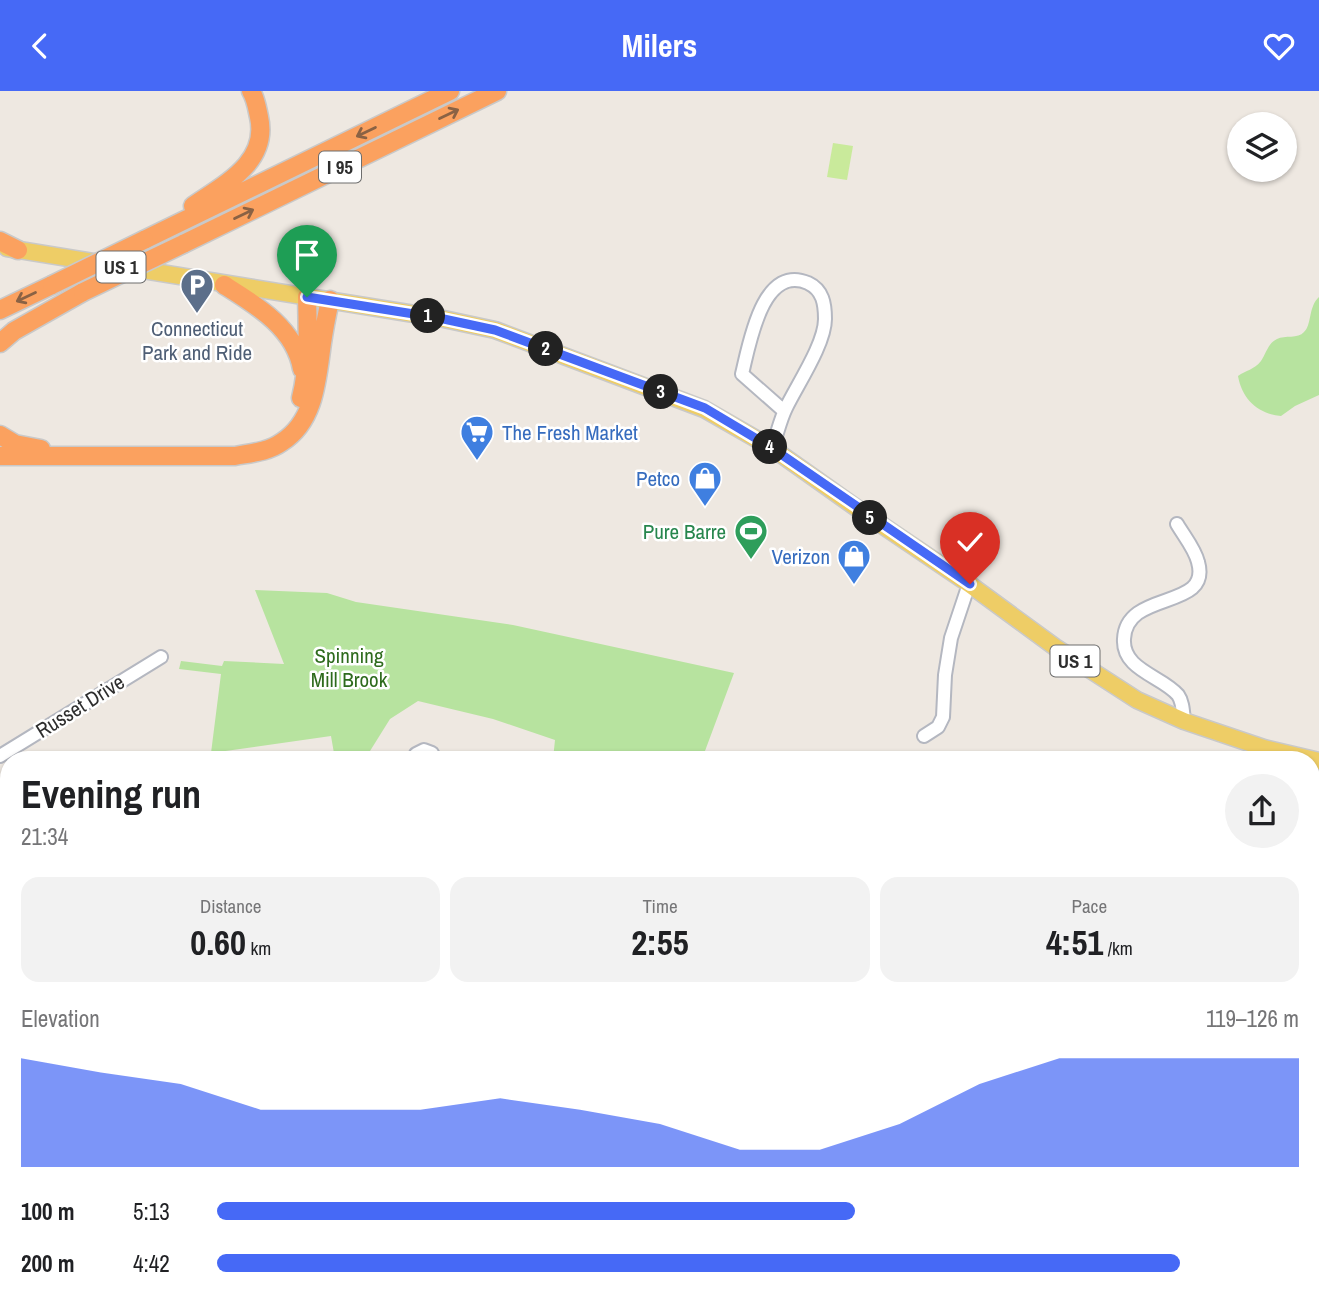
<!DOCTYPE html>
<meta charset="utf-8">
<style>
body{margin:0;font-family:"Archivo Narrow",sans-serif;background:#f2f2f2;color:#202124;height:100vh;display:flex;flex-direction:column;font-size:26px;white-space:nowrap}
*{box-sizing:border-box;margin:0}
p{font-size:23px;color:#757577}
.icon{flex:none;width:38px;height:38px;fill:none;stroke:currentColor;stroke-width:2;stroke-linecap:round;stroke-linejoin:round}
.map{position:relative;flex:1;overflow:hidden}
.details{position:absolute;left:0px;top:660px;width:1320px;height:555px;display:flex;flex-direction:column;background:#fff;border-radius:28px 28px 0 0;box-shadow:0 2px 5px #0004}
.details>*{flex:none}
.controls{position:absolute;left:1227px;top:21px;display:grid;gap:14px}
.controls a{display:grid;place-items:center;width:70px;height:70px;border-radius:50%;background:#fff;box-shadow:0 2px 5px #0004;font-size:35px}
.pin{position:absolute;display:grid;place-items:center;width:60px;height:60px;color:#fff;margin:-72px -30px;border-radius:50% 50% 50% 0;rotate:-45deg;box-shadow:0 0 7px #0007}
.pin .icon{rotate:45deg}
.km{position:absolute;width:35px;height:35px;margin:-18px;border-radius:50%;background:#222;color:#fff;font-size:19px;line-height:35px;text-align:center}
.round{display:grid;place-items:center;flex:none;width:74px;height:74px;border-radius:37px;background:#f2f2f2}
.overview{display:flex;align-items:center;justify-content:space-between;height:119px;padding:0 21px}
h1{font-size:38px;font-weight:800;line-height:52px}
.metrics{display:grid;grid-template-columns:repeat(3,1fr);gap:10px;height:119px;padding:7px 21px}
.metrics div{display:grid;align-content:center;border-radius:18px;background:#f2f2f2;text-align:center}
.metrics b{font-size:35px;font-weight:800}
.metrics small{font-size:19px;font-weight:400}
.metrics p{font-size:19px}
.chart{height:196px;padding:14px 21px}
.chart p{display:flex;justify-content:space-between}
.chart svg{width:100%;height:126px;margin-top:7px;fill:#4669f6;opacity:.7}
ul{padding:0 21px;list-style:none;font-size:23px}
li{display:grid;grid-template-columns:112px 84px 1fr;align-items:center;height:52px}
li i{height:18px;border-radius:9px;background:#4669f6}
header{display:flex;justify-content:space-between;align-items:center;height:91px;padding:0 21px;background:#4669f6;color:#fff;font-size:32px;font-weight:800}
.map>svg:first-child{display:block}
.green{fill:#b7e39f}
.pitch{fill:#c9ea9b}
.water{fill:#77cfed}
.lines{fill:none;stroke-linecap:round;stroke-linejoin:round}
.minor-casing{stroke:#b4b7c0;stroke-width:16}
.major-casing{stroke:#c9c9c9;stroke-width:19}
.highway-casing{stroke:#c9c9c9;stroke-width:21}
.minor{stroke:#fff;stroke-width:12}
.major{stroke:#eecd66;stroke-width:16}
.highway{stroke:#fba15f;stroke-width:18}
.highway-bridge-casing{stroke:#c9c9c9;stroke-width:21;stroke-linecap:butt}
.highway-bridge{stroke:#fba15f;stroke-width:18}
.oneway{stroke:#8a6244}
.route-casing{stroke:#fff;stroke-width:14}
.route{stroke:#4669f6;stroke-width:9}
.labels{text-anchor:middle;dominant-baseline:central;stroke-width:5;stroke-linejoin:round;paint-order:stroke}
.shield{fill:#fff;stroke:#6d6d6d;stroke-width:2}
.shield-label{font-size:19px;font-weight:bold;fill:#2e2e2e}
.service-label{font-size:21px;fill:#4e5e75;stroke:#fff}
.shop-label{font-size:21px;fill:#366cbe;stroke:#fff;text-anchor:end}
.leisure-label{font-size:21px;fill:#27864d;stroke:#fff;text-anchor:end}
.park-label{font-size:21px;fill:#2e6b1d;stroke:#fff}
.street-label{font-size:21px;fill:#2e2e2e;stroke:#fff}
</style>
<header><svg class="icon" aria-label="back" viewBox="0 0 24 24"><path d="M15 5l-7 7 7 7"/></svg>Milers<svg class="icon" aria-label="heart" viewBox="0 0 24 24"><path d="M12 20l-8-8c-3-5 5-10 8-4 3-6 11-1 8 4z"/></svg></header>
<div class="map">
<svg width="1319" height="1214" viewBox="0 0 1319 1214">
<rect width="100%" height="100%" fill="#eee8e1"/>
<path class="green" d="M 1319,206 L 1319,304 L 1295,315 L 1281,325 C 1258,323 1242,308 1238,285 C 1246,279 1254,279 1261,270 C 1266,263 1268,252 1277,248 C 1285,244 1298,248 1304,241 C 1312,234 1308,216 1319,206 Z
M 255,499 L 327,502 L 356,511 L 513,534 L 734,582 L 702,668 L 553,668 L 555,649 L 493,628 L 418,610 L 390,628 L 365,668 L 335,668 L 331,645 L 211,662 L 221,583 L 179,578 L 181,570 L 222,575 L 224,570 L 284,573 Z"/>
<path class="pitch" d="M 833,52 L 853,55 L 847,89 L 827,86 Z"/>
<path class="water" d="M 997,1206 L 1094,1206 L 1105,1214 L 991,1214 Z"/>
<g class="lines">
<defs>
<path id="minor" d="M 772,357 C 777,344 780,329 786,317 C 797,294 825,253 825,228 C 825,213 823,199 808,192 C 762,172 749,255 742,283 L 784,320
M 1177,433 C 1184,445 1195,458 1198,471 C 1212,520 1126,498 1124,548 C 1122,579 1162,585 1178,604 C 1183,611 1183,621 1184,630
M 924,645 L 938,636 L 943,626 L 945,584 L 951,547 L 969,493
M 0,665 L 161,566
M 415,668 L 416,663 L 424,659 L 432,662 L 434,668
M 434,668 L 450,668
M 0,738 L 9,743
M 1311,800 L 1319,791
M 0,996 L 9,1001
M 1311,1001 L 1319,1002
M 0,1066 L 9,1061
M 1311,1159 L 1319,1159
M 341,1206 L 351,1214
M 221,1214 L 223,1206
M 809,1214 L 825,1206"/>
<path id="major" d="M 7,157 L 439,227 L 495,239 L 704,318 L 772,357 L 858,418 L 969,493 L 1055,556 L 1137,609 L 1184,630 L 1264,657 L 1319,670"/>
<path id="highway" d="M 193,115 C 225,93 269,71 259,26 C 257,17 256,8 251,0
M 144,149 L 450,0
M 0,150 L 18,159
M 183,153 L 497,0
M 224,194 C 256,214 295,237 302,278
M 0,219 L 52,194
M 0,252 L 14,240 L 83,201
M 301,307 C 309,275 308,240 307,206
M 0,344 L 15,353 L 41,358
M 0,365 L 235,365 C 251,362 268,361 282,351 C 315,330 317,288 322,252 C 324,238 327,223 330,209"/>
</defs>
<use href="#minor" class="minor-casing"/>
<use href="#major" class="major-casing"/>
<use href="#highway" class="highway-casing"/>
<use href="#minor" class="minor"/>
<use href="#major" class="major"/>
<use href="#highway" class="highway"/>
<defs>
<path id="highway-bridge" d="M 52,194 L 144,149
M 83,201 L 183,153"/>
</defs>
<use href="#highway-bridge" class="highway-bridge-casing"/>
<use href="#highway-bridge" class="highway-bridge"/>
</g>
<defs><path id="oneway-shaft" d="M-6 0H5M1.5-3L5.5 0L1.5 3" fill="none" stroke-width="1.6" stroke-linecap="round" stroke-linejoin="round" transform="scale(1.75)"/></defs>
<g class="oneway">
<use href="#oneway-shaft" transform="translate(449 23) rotate(-26)"/>
<use href="#oneway-shaft" transform="translate(366 41) rotate(154)"/>
<use href="#oneway-shaft" transform="translate(244 123) rotate(-26)"/>
<use href="#oneway-shaft" transform="translate(26 206) rotate(155)"/>
</g>
<g class="lines">
<defs>
<path id="route" d="M 307,206 L 439,227 L 495,239 L 705,317 L 772,357 L 970,493"/>
</defs>
<use href="#route" class="route-casing"/>
<use href="#route" class="route"/>
</g>
<defs>
<symbol id="parking-pin" viewBox="-11 -11 22 30"><path d="M0 17L-7.5 6A9.5 9.5 0 1 1 7.5 6Z" fill="#5c6f8a" stroke="#fff"/><path d="M-3.5-5.5H1a3.5 3.5 0 0 1 0 7H-1V5.5H-3.5ZM-1-3.4V-.6H.8a1.4 1.4 0 0 0 0-2.8Z" fill="#fff"/></symbol>
<symbol id="supermarket-pin" viewBox="-11 -11 22 30"><path d="M0 17L-7.5 6A9.5 9.5 0 1 1 7.5 6Z" fill="#3f7fe0" stroke="#fff"/><path d="M-6-5.5h2.5l.6 2H6L4.5 2H-2.5L-4.4-4H-6ZM-1.5 3.2a1.3 1.3 0 1 0 .1 0ZM3 3.2a1.3 1.3 0 1 0 .1 0Z" fill="#fff"/></symbol>
<symbol id="shop-pin" viewBox="-11 -11 22 30"><path d="M0 17L-7.5 6A9.5 9.5 0 1 1 7.5 6Z" fill="#3f7fe0" stroke="#fff"/><path d="M-5-2.5h2.3a2.7 3.5 0 0 1 5.4 0H5L5.5 6h-11ZM-1.5-2.5h3a1.5 2.3 0 0 0-3 0Z" fill="#fff"/></symbol>
<symbol id="stadium-pin" viewBox="-11 -11 22 30"><path d="M0 17L-7.5 6A9.5 9.5 0 1 1 7.5 6Z" fill="#2e9e5b" stroke="#fff"/><path d="M0-5a6.5 5 0 1 0 0 10a6.5 5 0 1 0 0-10ZM-3.5-1.8h7v3.6h-7Z" fill="#fff"/></symbol>
</defs>
<g fill-rule="evenodd">
<use href="#parking-pin" x="178" y="175" width="38" height="52"/>
<use href="#supermarket-pin" x="458" y="322" width="38" height="52"/>
<use href="#shop-pin" x="686" y="368" width="38" height="52"/>
<use href="#stadium-pin" x="732" y="421" width="38" height="52"/>
<use href="#shop-pin" x="835" y="446" width="38" height="52"/>
</g>
<g class="labels">
<g class="shield">
<rect x="319" y="60.5" width="42" height="31" rx="5"/>
<rect x="96.5" y="160.5" width="49" height="31" rx="5"/>
<rect x="1050.5" y="554.5" width="49" height="31" rx="5"/>
</g>
<g class="shield-label">
<text x="340" y="76">I 95</text>
<text x="121" y="176">US 1</text>
<text x="1075" y="570">US 1</text>
</g>
<g class="service-label">
<text x="197" y="237">Connecticut<tspan x="197" dy="24">Park and Ride</tspan></text>
</g>
<g class="shop-label">
<text x="502" y="341" text-anchor="start">The Fresh Market</text>
<text x="680" y="387">Petco</text>
<text x="830" y="465">Verizon</text>
</g>
<g class="leisure-label">
<text x="726" y="440">Pure Barre</text>
</g>
<g class="park-label">
<text x="349" y="564">Spinning<tspan x="349" dy="24">Mill Brook</tspan></text>
</g>
<g class="street-label">
<text transform="translate(80 615) rotate(-32)">Russet Drive</text>
</g>
</g>
</svg>
<div class="controls">
<a><svg class="icon" aria-label="layers" viewBox="0 0 24 24"><path d="M12 4l9 5-9 5-9-5zM3 14l9 5 9-5"/></svg></a>
</div>
<div class="pin" style="left:307px;top:206px;background:#1e9e55"><svg class="icon" aria-label="arrive" viewBox="0 0 24 24"><path d="M6 21V4h12l-3 4 3 4H6"/></svg></div>
<div class="pin" style="left:970px;top:493px;background:#d93025"><svg class="icon" aria-label="check" viewBox="0 0 24 24"><path d="M5 12l5 5 9-10"/></svg></div>
<b class="km" style="left:428px;top:225px">1</b>
<b class="km" style="left:546px;top:258px">2</b>
<b class="km" style="left:661px;top:301px">3</b>
<b class="km" style="left:770px;top:356px">4</b>
<b class="km" style="left:870px;top:427px">5</b>
<section class="details">
<div class="overview"><div><h1>Evening run</h1><p>21:34</p></div><a class="round"><svg class="icon" aria-label="share" viewBox="0 0 24 24"><path d="M12 15V3M7 8l5-5 5 5M5 13v7h14v-7"/></svg></a></div>
<div class="metrics">
<div><p>Distance</p><b>0.60<small> km</small></b></div>
<div><p>Time</p><b>2:55</b></div>
<div><p>Pace</p><b>4:51<small> /km</small></b></div>
</div>
<div class="chart"><p><span>Elevation</span>119–126 m</p>
<svg viewBox="0 0 160 44" preserveAspectRatio="none"><path d="M0 44V6L10 11L20 15L30 24L40 24L50 24L60 20L70 24L80 29L90 38L100 38L110 29L120 15L130 6L140 6L150 6L160 6V44z"/></svg>
</div>
<ul>
<li><b>100 m</b>5:13<i style="width:59%"></i></li>
<li><b>200 m</b>4:42<i style="width:89%"></i></li>
</ul>
</section>
</div>
